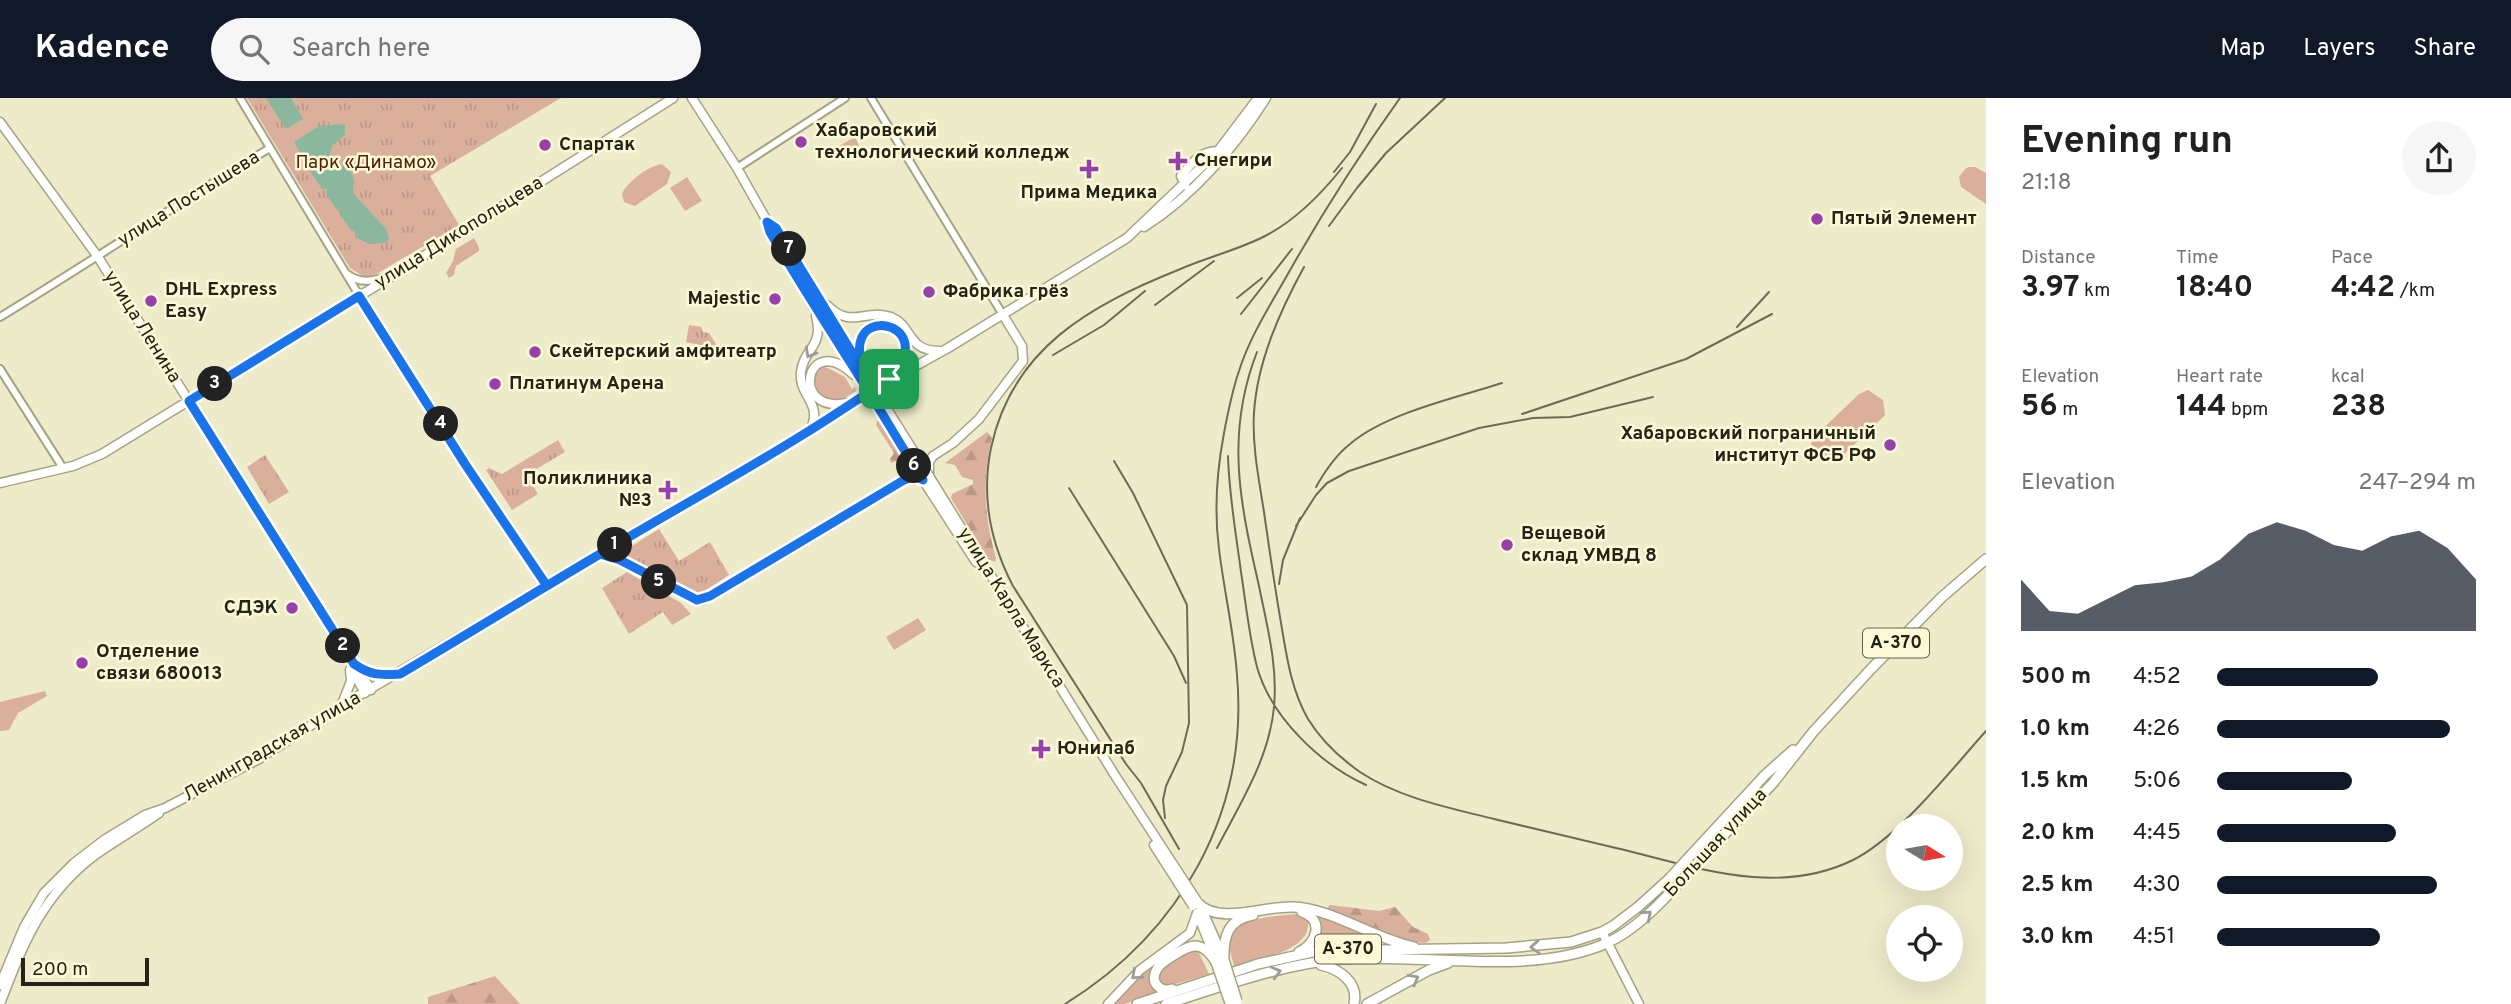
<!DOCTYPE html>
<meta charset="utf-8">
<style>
body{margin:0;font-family:Overpass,sans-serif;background:#f6f6f6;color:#202124;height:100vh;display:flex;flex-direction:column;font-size:26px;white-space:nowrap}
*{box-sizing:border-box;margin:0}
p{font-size:23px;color:#757577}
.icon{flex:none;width:38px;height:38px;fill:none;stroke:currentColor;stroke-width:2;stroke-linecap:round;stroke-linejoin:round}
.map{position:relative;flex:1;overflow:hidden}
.drawer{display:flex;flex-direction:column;background:#fff;width:525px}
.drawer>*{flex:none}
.needle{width:46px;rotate:101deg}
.controls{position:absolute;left:1886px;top:716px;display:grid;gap:14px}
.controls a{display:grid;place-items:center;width:77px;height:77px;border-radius:50%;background:#fff;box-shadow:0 7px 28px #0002;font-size:35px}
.scale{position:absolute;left:21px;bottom:18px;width:128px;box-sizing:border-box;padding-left:7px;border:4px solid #242317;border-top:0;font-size:19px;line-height:24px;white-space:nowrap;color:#242317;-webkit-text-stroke:5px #fcf9d7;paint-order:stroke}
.pin{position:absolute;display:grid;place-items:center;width:60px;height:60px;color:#fff;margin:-30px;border-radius:14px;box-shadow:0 4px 10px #0006}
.km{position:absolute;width:35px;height:35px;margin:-18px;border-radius:50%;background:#222;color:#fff;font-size:19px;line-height:35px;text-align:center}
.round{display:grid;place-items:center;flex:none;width:74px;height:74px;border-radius:37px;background:#f6f6f6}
.head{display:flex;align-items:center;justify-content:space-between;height:119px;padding:0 35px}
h1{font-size:38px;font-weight:700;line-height:52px}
.metrics{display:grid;grid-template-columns:repeat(3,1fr);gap:10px;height:119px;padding:7px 35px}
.metrics div{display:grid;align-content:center}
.metrics b{font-size:30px;font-weight:700}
.metrics small{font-size:19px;font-weight:400}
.metrics p{font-size:19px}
.chart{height:196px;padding:14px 35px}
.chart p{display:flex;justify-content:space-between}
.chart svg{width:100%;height:126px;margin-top:7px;fill:#111827;opacity:.7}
ul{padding:0 35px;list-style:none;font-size:23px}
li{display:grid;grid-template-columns:112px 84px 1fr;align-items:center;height:52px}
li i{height:18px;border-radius:9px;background:#111827}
header{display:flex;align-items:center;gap:42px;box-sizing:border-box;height:98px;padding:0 35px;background:#111827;color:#fff}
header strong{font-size:33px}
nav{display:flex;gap:38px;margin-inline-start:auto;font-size:24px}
.search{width:490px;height:63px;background:#f6f6f6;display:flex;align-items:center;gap:18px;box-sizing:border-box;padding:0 24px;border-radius:38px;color:#757577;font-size:26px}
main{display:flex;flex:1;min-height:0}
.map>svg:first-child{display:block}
.grass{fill:#dab09c}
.forest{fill:url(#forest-firs)}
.park{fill:url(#park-tufts)}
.water{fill:#8cb79f}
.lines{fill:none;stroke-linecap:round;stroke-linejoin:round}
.minor-casing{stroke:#a6a383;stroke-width:10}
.major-casing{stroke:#a6a383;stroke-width:11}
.highway-casing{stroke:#a6a383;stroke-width:12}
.minor{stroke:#fff;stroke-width:6}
.major{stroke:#fff;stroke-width:8}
.highway{stroke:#fff;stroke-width:9}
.rail{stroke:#6d6b57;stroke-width:2}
.major-bridge-casing{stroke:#a6a383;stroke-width:11;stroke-linecap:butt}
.highway-bridge-casing{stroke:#a6a383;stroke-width:12;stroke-linecap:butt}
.major-bridge{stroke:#fff;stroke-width:8}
.highway-bridge{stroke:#fff;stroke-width:9}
.oneway{stroke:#9c9c97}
.route-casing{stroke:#fff;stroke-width:14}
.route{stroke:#1a73e8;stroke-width:9}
.poi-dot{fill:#973fab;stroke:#fcf9d7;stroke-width:2.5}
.labels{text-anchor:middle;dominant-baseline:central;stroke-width:5;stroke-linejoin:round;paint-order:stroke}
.shield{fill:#fcf9d7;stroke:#656351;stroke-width:2}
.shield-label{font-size:18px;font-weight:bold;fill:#242317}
.poi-label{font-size:19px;font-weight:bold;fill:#242317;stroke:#fcf9d7;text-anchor:start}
.park-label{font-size:19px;fill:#531f00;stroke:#fcf9d7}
.street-label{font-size:19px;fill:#242317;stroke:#fcf9d7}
</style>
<header>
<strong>Kadence</strong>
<div class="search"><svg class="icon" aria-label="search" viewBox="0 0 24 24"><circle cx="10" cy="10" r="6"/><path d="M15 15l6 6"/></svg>Search here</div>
<nav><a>Map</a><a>Layers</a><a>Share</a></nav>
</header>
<main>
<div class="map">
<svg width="1986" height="906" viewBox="0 0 1986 906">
<defs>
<pattern id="forest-firs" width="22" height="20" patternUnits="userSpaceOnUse" patternTransform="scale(1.75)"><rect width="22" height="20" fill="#dab09c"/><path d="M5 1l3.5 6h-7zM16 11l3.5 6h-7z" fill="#bb9786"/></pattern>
<pattern id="park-tufts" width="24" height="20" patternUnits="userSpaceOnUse" patternTransform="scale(1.75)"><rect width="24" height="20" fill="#dab09c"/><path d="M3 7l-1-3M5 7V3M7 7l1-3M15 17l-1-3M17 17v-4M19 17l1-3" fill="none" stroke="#bb9786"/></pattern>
</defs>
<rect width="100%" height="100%" fill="#eeebca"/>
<path class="grass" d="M 853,40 L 856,41 L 860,50 L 838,62 L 834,51 Z
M 662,66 L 671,74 L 667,86 L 635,108 L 624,104 L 622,96 C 628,83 648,68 662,66 Z
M 1969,69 L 1975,69 L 1986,75 L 1986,106 L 1961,89 L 1959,79 L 1965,71 Z
M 687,79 L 702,103 L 685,113 L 670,90 Z
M 474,140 L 479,149 L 479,153 L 456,168 L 454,177 L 449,180 L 446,175 L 453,163 L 456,151 Z
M 822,267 L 845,279 L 852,291 L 855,289 L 856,293 L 838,304 L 816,297 L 812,277 Z
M 1868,292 L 1883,302 L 1885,317 L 1835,365 C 1821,366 1816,359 1811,347 L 1812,341 L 1859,296 Z
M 918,520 L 926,532 L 894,552 L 886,539 Z
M 45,593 L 47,598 L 18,615 L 9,632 L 0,633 L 0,604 Z
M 1297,816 L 1308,824 C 1311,854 1257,861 1234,868 C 1232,859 1227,848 1230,839 C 1235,819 1279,818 1297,816 Z
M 1315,816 L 1389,844 L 1345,845 L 1313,848 L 1318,840 Z
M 1189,853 L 1198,853 L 1209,876 L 1165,889 L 1158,884 C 1156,867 1177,860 1189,853 Z
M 1155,867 L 1160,893 L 1125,906 L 1115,906 L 1136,881 Z"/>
<path class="forest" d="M 877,323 L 882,323 L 905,359 L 904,366 L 896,363 L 891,365 L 890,361 L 894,355 L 876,327 Z
M 987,334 L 992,340 C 982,381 984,419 996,460 L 995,464 L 988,461 L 951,400 L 952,396 L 973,386 L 973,382 L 962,379 L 955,367 L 945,365 Z
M 1330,807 L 1379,813 L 1395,809 L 1413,829 L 1428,836 L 1430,842 L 1426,845 L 1413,844 L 1329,812 L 1328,809 Z
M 495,878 L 520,906 L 428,906 L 428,899 Z"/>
<path class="park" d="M 247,0 L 561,0 L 430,78 L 459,127 L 368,181 L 350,170 Z
M 689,227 L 701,229 L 703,234 L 709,235 L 719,251 L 686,244 Z
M 558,342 L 565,354 L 526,377 L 538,396 L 512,412 L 486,372 L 489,370 L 502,376 Z
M 265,357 L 289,394 L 269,406 L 247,369 Z
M 659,431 L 679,463 L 710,444 L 729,477 L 700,496 L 688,495 L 619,456 Z
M 627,474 L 681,505 L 691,516 L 672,527 L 663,514 L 629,536 L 602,490 Z"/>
<path class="water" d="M 266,0 L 291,0 L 303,21 L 286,31 Z
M 345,26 L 345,37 L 332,48 L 330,56 L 339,67 L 350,71 L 354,82 L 353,95 L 387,132 L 389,141 L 386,145 L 369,146 L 355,139 L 355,134 L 351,132 L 340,117 L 341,112 L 337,112 L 326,96 L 327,91 L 322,91 L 311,75 L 312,70 L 308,69 L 294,44 L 319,28 Z"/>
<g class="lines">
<defs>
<path id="minor" d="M 240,0 L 374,222 L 465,366 L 547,488
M 871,0 L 1003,217
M 737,70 L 845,0
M 347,176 C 360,186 372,183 386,179
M 0,219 C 91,164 179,104 270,50
M 0,271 L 63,370"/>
<path id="major" d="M 692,0 L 737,70 L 767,123 L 770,134 L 813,208 L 864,286
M 0,24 L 98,159 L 371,592
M 1185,87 L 1181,78 C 1192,65 1200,53 1218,53
M 768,124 L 776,130 L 870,284
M 1144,129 C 1193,98 1235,49 1266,0
M 827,207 C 851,232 866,210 891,219 C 913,228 907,253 939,253
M 1003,217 L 1022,248 L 1023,263 L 979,321 L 953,345 L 933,358 L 929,364 L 929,378 L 1116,679 L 1182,780
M 859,262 C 849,208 936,221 893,278
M 847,305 C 789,317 805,231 854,277
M 810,332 C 824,305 798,298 801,274 C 804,249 824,250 816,218
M 904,382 L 914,378 L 923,382 L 976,464
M 0,385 L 73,368 L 102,356 L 392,178 L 673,0
M 600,456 L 620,462 L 691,500 L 703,502 L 904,382 L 910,373 L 909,361
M 357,568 L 371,576 L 398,576
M 351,570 L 365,595
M 342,606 L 351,583 L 350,572
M 1154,747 L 1177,783
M 1200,807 L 1223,859
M 1198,817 L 1215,860
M 1602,834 L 1639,906
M 0,887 L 24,829 L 44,795 L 74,765 L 104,742 L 145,717 L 165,710 L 259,661 L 341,608 L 806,335 L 853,303 L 948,250 L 1127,140 L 1218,53 L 1258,0
M 0,906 C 23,846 42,797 95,757 C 116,742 138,730 159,715
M 1108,906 L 1140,872 L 1190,835 L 1197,815"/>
<path id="highway" d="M 1691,757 L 1765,677 L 1793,652
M 1701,761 L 1773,685 L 1813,634 L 1871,571 L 1942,499 L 1986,461
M 1199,806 C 1219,827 1267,807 1294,809 C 1333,811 1375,841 1414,849
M 1299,854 C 1318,845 1324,821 1302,814
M 1224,862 C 1223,839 1228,821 1253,817
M 1321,867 C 1339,871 1359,884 1354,906
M 1172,891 C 1160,895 1149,884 1157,871 C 1160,865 1168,861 1174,857 C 1194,844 1203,844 1216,864
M 1137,906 L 1258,866 L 1317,853 L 1506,850 L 1571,844 L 1602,834 L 1613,828 L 1638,809 L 1669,781
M 1166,906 C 1223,888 1282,866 1342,861 C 1425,855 1530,879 1607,845 C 1635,832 1660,806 1680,784
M 1367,906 L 1429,872 L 1448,865"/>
</defs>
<use href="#minor" class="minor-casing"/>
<use href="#major" class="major-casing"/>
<use href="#highway" class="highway-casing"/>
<use href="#minor" class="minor"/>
<use href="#major" class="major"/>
<use href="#highway" class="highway"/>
<path class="rail" d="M 1334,74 L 1350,54 L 1376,6
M 1329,128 L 1357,90 L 1386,55 L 1445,0
M 1304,169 C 1280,213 1257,264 1254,315 C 1252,348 1259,382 1264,414 C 1269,449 1274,484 1280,519 C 1286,553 1290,590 1308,621 C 1321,642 1340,660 1360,674 C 1399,700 1450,710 1494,721 C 1535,731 1575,740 1616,750 C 1693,768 1776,800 1853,762 C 1898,740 1951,672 1986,633
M 1237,200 L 1262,180
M 1155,207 L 1214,163
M 1241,216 L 1292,151
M 1737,229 L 1769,194
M 1053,257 L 1104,227 L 1145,193
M 1522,316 L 1686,261 L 1772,216
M 1228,358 C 1229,397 1236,436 1241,474 C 1246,506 1249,538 1257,569 C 1271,619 1320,666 1366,687
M 1114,363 L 1133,395 L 1187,507 L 1189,625 L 1182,654 L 1166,688 L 1163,702 L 1165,720
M 1316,389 C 1325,373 1336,357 1350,346 C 1386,315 1456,300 1502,285
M 1069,390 L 1174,558 L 1186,585
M 1296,428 L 1316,397 L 1327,385 L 1349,373 L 1479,330 L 1533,320 L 1570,319 L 1653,299
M 1279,486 L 1283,462 L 1300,420
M 1217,750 C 1240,706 1269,661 1274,609 C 1278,568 1267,528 1259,488 C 1240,405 1225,336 1257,254
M 1179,751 L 1141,685 L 1126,666 L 1013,488 C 990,444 981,399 991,350 C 1012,250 1091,207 1178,172 C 1207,159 1239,152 1267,137 C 1295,122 1322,95 1342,70
M 1065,906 C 1181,834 1249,714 1237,577 C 1234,534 1224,493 1219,451 C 1214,413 1217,372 1224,335 C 1228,314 1232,293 1239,273 C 1250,238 1271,206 1289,174 C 1323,114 1360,56 1400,0"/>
<defs>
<path id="major-bridge" d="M 870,284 L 929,378
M 864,286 L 923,382
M 1182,780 L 1197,803
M 1177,783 L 1193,808"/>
<path id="highway-bridge" d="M 1669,781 L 1691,757
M 1680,784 L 1701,761
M 1224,862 L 1237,903
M 1216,864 L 1230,905"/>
</defs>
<use href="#major-bridge" class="major-bridge-casing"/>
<use href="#highway-bridge" class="highway-bridge-casing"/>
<use href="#major-bridge" class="major-bridge"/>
<use href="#highway-bridge" class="highway-bridge"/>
</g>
<defs><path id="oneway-chevron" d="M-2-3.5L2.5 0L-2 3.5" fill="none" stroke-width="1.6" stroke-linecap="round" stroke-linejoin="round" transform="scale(1.75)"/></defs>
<g class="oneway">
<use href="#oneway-chevron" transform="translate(810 255) rotate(119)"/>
<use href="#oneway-chevron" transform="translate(1647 817) rotate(-40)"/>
<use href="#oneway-chevron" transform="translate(1535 849) rotate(176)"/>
<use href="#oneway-chevron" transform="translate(1276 874) rotate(-15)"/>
<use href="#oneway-chevron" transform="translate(1136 877) rotate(138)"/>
<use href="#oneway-chevron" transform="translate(1414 881) rotate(-29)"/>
</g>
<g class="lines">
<defs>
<path id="route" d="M 889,281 C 861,299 833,318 804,336 C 748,371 690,403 634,436 C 555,482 478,530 400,576 C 379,577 372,578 354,566 L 189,303 L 359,198 L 465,366 L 547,488 L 600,456 L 620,462 L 697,502 L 710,498 L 904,382 L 914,378 L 923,382 C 903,351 884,318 864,286 C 832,235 800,186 770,134 L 767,124 L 776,130 L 870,284 C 824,200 948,219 889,281"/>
</defs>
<use href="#route" class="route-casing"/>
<use href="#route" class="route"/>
</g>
<g class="poi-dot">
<circle cx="801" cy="44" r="7"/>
<circle cx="545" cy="47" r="7"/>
<path d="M1174.5 52.5h7v7h7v7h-7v7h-7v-7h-7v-7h7z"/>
<path d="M1085.5 60.5h7v7h7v7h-7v7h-7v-7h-7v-7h7z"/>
<circle cx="1817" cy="121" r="7"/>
<circle cx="929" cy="194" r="7"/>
<circle cx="775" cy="201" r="7"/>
<circle cx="151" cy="203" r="7"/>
<circle cx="535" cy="254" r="7"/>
<circle cx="495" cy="286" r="7"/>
<circle cx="1890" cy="347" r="7"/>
<path d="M664.5 381.5h7v7h7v7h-7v7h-7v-7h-7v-7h7z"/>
<circle cx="1507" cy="447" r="7"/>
<circle cx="292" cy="510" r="7"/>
<circle cx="82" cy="565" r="7"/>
<path d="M1037.5 640.5h7v7h7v7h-7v7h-7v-7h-7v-7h7z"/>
</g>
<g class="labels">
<g class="shield">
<rect x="1863" y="530.5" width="66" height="29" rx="5"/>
<rect x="1315" y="836.5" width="66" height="29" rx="5"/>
</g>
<g class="shield-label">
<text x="1896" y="545">А-370</text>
<text x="1348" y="851">А-370</text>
</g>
<g class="poi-label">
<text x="815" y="33">Хабаровский<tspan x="815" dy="22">технологический колледж</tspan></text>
<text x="559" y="47">Спартак</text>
<text x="1194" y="63">Снегири</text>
<text x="1089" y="95" text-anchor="middle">Прима Медика</text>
<text x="1831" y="121">Пятый Элемент</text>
<text x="165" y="192">DHL Express<tspan x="165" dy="22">Easy</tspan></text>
<text x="943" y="194">Фабрика грёз</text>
<text x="761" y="201" text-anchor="end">Majestic</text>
<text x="549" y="254">Скейтерский амфитеатр</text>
<text x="509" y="286">Платинум Арена</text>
<text x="1876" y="336" text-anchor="end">Хабаровский пограничный<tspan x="1876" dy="22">институт ФСБ РФ</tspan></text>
<text x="652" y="381" text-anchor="end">Поликлиника<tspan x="652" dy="22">№3</tspan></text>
<text x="1521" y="436">Вещевой<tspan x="1521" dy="22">склад УМВД 8</tspan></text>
<text x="278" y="510" text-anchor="end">СДЭК</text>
<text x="96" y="554">Отделение<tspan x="96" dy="22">связи 680013</tspan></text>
<text x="1057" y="651">Юнилаб</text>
</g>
<g class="park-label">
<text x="366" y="65">Парк «Динамо»</text>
</g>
<g class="street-label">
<text transform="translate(189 101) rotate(-32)">улица Постышева</text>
<text transform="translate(459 135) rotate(-32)">улица Дикопольцева</text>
<text transform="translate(142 229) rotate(58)">улица Ленина</text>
<text transform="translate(1011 510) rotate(58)">улица Карла Маркса</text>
<text transform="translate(272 649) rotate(-30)">Ленинградская улица</text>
<text transform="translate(1716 745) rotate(-47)">Большая улица</text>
</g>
</g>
</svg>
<div class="controls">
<a><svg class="needle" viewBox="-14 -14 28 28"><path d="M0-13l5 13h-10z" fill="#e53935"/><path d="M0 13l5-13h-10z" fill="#757577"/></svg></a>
<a><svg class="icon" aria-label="locate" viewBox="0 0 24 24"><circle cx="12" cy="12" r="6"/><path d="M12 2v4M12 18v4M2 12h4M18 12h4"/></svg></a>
</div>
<div class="scale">200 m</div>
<div class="pin" style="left:889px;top:281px;background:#1e9e55"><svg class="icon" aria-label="arrive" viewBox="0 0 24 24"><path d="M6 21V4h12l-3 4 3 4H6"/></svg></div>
<b class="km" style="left:615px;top:447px">1</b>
<b class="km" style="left:343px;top:548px">2</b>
<b class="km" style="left:215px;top:286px">3</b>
<b class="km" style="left:441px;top:326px">4</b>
<b class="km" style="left:659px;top:484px">5</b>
<b class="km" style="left:914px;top:368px">6</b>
<b class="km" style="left:789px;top:151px">7</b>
</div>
<section class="drawer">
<div class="head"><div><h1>Evening run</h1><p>21:18</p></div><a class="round"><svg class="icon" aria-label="share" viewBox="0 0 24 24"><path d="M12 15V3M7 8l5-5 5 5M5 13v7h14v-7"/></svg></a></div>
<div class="metrics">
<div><p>Distance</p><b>3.97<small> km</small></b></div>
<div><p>Time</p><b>18:40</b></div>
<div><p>Pace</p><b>4:42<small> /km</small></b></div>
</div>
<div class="metrics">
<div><p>Elevation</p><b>56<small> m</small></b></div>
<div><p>Heart rate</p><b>144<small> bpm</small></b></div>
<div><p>kcal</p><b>238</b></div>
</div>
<div class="chart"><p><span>Elevation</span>247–294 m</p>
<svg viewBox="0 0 160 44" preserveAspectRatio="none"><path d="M0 44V26L10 37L20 38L30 33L40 28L50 27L60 25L70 19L80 10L90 6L100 9L110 14L120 16L130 11L140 9L150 15L160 26V44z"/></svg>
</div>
<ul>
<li><b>500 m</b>4:52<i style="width:62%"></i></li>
<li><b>1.0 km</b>4:26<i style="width:90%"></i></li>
<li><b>1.5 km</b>5:06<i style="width:52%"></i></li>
<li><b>2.0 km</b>4:45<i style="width:69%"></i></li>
<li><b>2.5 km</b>4:30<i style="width:85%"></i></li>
<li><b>3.0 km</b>4:51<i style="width:63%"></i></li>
</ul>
</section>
</main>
